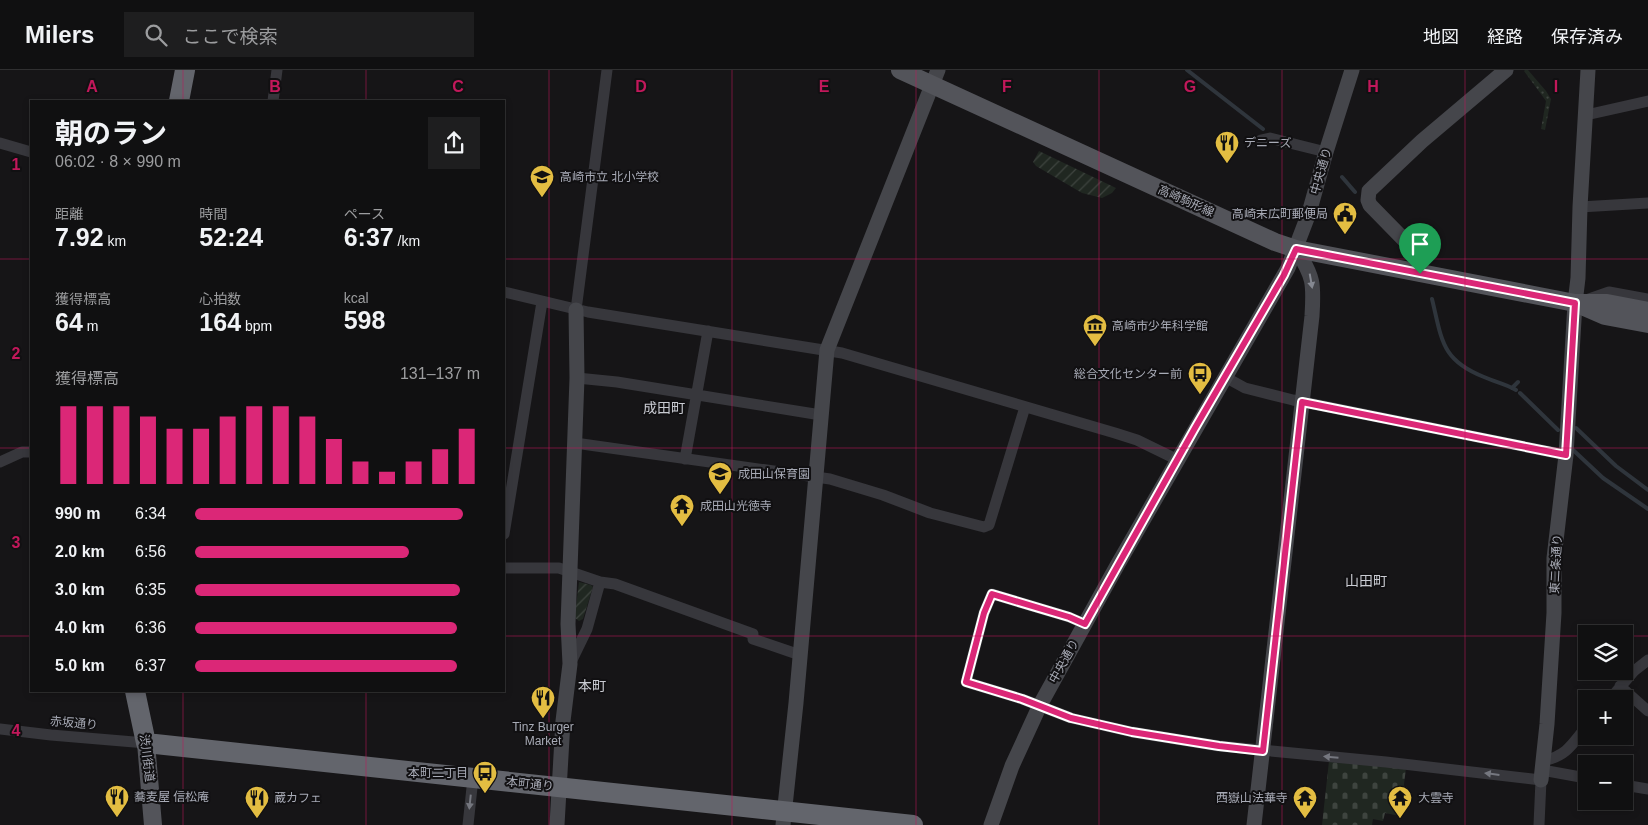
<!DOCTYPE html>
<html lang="ja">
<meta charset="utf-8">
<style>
body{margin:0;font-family:Helvetica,"Noto Sans JP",sans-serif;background:#1e1e1f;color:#f1f3f6;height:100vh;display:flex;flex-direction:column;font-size:19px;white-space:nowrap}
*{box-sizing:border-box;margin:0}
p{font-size:16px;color:#9c9d9f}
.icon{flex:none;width:28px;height:28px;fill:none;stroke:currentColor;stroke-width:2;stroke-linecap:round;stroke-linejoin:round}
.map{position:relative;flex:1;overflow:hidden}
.drawer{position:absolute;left:30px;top:30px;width:475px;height:592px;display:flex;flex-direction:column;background:#101011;border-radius:0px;box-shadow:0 2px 8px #0003,0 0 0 1px #303031}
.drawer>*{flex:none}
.tools{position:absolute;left:1578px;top:555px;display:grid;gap:10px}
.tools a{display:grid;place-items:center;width:55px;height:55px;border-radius:0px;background:#101011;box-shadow:0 2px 8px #0003,0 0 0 1px #303031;font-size:25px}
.pin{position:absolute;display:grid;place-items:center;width:42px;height:42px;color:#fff;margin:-51px -21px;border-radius:50% 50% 50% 0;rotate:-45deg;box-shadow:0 0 5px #0007}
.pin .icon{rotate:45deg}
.round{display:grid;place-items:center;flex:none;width:52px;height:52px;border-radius:0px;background:#1e1e1f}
.head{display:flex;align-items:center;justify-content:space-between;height:85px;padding:0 25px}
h1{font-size:28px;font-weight:700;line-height:38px}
.figures{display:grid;grid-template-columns:repeat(3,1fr);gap:8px;height:85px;padding:5px 25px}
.figures div{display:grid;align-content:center}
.figures b{font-size:25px;font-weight:700}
.figures small{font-size:14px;font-weight:400}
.figures p{font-size:14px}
.chart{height:140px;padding:10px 25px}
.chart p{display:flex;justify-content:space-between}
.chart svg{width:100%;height:90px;margin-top:5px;stroke:#db2777;stroke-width:6}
ul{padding:0 25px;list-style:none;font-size:16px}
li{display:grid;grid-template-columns:80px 60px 1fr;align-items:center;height:38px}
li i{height:12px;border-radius:6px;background:#db2777}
header{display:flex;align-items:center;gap:30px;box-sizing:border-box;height:70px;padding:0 25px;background:#101011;border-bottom:1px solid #303031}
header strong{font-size:24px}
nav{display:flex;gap:28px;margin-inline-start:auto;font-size:18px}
.search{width:350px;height:45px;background:#1e1e1f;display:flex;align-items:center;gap:12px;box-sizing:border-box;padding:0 18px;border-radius:0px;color:#9c9d9f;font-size:19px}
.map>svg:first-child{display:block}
.grass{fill:url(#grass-dots)}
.cemetery{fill:url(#cemetery-stones)}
.garden{fill:url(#garden-furrows)}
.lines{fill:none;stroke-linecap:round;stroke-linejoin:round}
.stream{stroke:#2f353c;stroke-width:4}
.street{stroke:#37373c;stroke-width:11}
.secondary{stroke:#45464b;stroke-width:15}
.primary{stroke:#53545a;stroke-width:18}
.highway{stroke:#63656c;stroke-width:20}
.oneway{fill:#858891}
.oneway2{fill:#75777f}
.route-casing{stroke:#fff;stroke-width:10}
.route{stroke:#db2777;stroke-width:6}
.grid{fill:none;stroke:#c2185b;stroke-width:1;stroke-opacity:0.55}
.labels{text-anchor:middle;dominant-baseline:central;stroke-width:4;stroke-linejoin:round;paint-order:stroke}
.poi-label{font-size:12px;fill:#a8abb6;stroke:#111012;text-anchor:start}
.street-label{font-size:12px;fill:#a8abb6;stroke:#111012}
.neighbourhood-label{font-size:14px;fill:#c9cbd2;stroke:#111012}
.grid-label{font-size:16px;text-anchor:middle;font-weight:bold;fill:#c2185b;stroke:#111012;stroke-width:4;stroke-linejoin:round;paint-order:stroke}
</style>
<header>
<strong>Milers</strong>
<div class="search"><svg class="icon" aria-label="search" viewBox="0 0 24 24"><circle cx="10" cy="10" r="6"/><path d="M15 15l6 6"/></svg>ここで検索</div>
<nav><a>地図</a><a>経路</a><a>保存済み</a></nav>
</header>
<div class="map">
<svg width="1648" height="755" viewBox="0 0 1648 755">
<defs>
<pattern id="grass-dots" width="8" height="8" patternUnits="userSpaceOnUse" patternTransform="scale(1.25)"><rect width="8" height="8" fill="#202721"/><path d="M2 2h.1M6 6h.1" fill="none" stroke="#3e443f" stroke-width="1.8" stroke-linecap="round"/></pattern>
<pattern id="cemetery-stones" width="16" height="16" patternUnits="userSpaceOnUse" patternTransform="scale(1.25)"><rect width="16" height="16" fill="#202721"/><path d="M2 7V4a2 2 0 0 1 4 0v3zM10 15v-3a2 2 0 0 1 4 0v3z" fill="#3e443f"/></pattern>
<pattern id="garden-furrows" width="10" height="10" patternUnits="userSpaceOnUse" patternTransform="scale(1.25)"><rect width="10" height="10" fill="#202721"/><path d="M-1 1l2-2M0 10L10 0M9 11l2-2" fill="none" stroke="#3e443f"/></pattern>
</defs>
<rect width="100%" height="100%" fill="#161517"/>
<path class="grass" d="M 1525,0 L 1528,0 L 1546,21 L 1551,29 L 1545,60 L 1541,59 L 1546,31 L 1524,1 Z"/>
<path class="cemetery" d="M 1329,691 L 1406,698 L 1400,746 L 1385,743 L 1383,751 L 1373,749 L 1372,755 L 1322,755 Z"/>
<path class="garden" d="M 1039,81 L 1116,118 L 1112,123 L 1102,128 L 1082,123 L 1036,96 L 1033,92 Z
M 579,512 L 591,515 L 593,517 L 583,549 L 579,551 L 575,548 L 575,545 Z"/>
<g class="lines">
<path class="stream" d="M 1187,0 L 1263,59
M 1342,107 L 1355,122
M 1432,229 C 1442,270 1441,290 1484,307 C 1495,312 1506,314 1516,320
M 1512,318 L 1518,312
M 1520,323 L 1558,360
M 1576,358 L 1616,396 L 1648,420
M 1572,379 L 1603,408 L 1648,439"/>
<path class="street" d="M 273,31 L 277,0
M 1586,45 L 1648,31
M 1261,70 L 1270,68 L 1326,82
M 0,73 L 31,82
M 1580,137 L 1648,133
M 504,222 L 588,242 L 842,283 L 1115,363 L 1137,370 L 1178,390
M 1589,229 L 1609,222 L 1648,229
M 576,240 L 607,0
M 1225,307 L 1245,318 L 1293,330 L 1566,385
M 577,308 L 617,312 L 821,345
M 575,373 L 830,409 L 883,425 L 930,443 L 984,457 L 989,455 L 1025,337
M 685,389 L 708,261
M 0,392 L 22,382 L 31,382
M 504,464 L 542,232
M 504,498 L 559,498 L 600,512 L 615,514 L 753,564 L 753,569 L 800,585
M 1085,554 L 1069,547 L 992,524 L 984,543 L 966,612 L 1022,629 L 1071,648 L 1132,662 L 1219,676 L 1386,692 L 1541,710 L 1539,755
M 570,594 L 587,559 L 600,512
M 1620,616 L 1648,641
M 1610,629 L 1634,601 L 1648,590
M 0,659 L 51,665 L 146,673
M 1543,691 C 1566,686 1572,675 1586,657
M 1542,700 L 1586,708
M 1624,715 L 1648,719
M 468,755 L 473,708"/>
<path class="secondary" d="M 1420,204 L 1420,188 L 1417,183 L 1370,135 L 1368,130 L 1369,121 L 1422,71 L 1506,0
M 1541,710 L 1547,654 L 1554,543 L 1554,488 L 1566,385 L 1575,233 L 1578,208 L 1580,137 L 1588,0
M 557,755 L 563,651 L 570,594 L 568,554 L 577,308 L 576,240
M 783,755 L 796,633 L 827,280 L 938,0
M 991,755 L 1012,696 L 1040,635 L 1118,494 L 1288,198 L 1309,143 L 1326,82 L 1352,0
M 1254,755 L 1312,246 C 1314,214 1314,207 1296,179"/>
<path class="primary" d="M 900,0 L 1275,172 L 1296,179 L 1575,233 L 1607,233 L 1648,241
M 1582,236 L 1605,246 L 1648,254
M 146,673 L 153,755"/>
<path class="highway" d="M 179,31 L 185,0
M 135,621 L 146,673 L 913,755"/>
</g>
<defs><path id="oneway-solid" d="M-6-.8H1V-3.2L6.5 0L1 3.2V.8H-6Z" transform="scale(1.25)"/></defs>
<use class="oneway" href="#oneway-solid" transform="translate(1311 211) rotate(80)"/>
<g class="oneway2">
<use href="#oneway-solid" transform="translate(1331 687) rotate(-175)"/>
<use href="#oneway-solid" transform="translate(1492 704) rotate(-173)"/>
<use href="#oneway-solid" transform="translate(470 732) rotate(96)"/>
</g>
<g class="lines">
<defs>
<path id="route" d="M 1296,179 L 1575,233 L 1566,385 L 1302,332 L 1263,681 L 1219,676 L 1132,662 L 1071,648 L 1022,629 L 966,612 L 984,543 L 992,524 L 1069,547 L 1085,554 L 1195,358 L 1284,205 Z"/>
</defs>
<use href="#route" class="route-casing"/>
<use href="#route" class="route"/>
</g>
<path class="grid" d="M 183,0 L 183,31M 366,0 L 366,31M 549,0 L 549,755M 732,0 L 732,755M 916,0 L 916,755M 1099,0 L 1099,755M 1282,0 L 1282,755M 1465,0 L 1465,755M 0,189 L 31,189M 504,189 L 1648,189M 0,378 L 31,378M 504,378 L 1648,378M 0,566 L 31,566M 504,566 L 1586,566M 1624,566 L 1648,566M 183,621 L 183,755M 366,621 L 366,755"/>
<defs>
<symbol id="restaurant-pin" viewBox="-11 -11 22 30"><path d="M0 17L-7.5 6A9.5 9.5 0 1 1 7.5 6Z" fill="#e3bd42" stroke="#111012"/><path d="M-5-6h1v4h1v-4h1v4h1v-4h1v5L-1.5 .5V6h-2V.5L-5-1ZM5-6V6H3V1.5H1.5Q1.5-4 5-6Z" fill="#111"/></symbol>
<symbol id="school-pin" viewBox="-11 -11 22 30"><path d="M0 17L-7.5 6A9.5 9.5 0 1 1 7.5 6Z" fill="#e3bd42" stroke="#111012"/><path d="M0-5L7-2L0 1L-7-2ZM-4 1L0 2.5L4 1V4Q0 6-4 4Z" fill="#111"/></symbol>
<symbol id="civic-pin" viewBox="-11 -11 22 30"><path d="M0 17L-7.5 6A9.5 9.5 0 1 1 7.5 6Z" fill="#e3bd42" stroke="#111012"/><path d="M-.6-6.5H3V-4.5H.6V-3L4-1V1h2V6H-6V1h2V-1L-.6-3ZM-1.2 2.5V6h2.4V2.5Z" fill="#111"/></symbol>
<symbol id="museum-pin" viewBox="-11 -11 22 30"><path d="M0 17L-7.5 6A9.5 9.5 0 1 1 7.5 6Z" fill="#e3bd42" stroke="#111012"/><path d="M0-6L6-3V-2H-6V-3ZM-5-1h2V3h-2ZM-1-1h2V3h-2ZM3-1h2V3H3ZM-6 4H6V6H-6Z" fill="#111"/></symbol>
<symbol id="bus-pin" viewBox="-11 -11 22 30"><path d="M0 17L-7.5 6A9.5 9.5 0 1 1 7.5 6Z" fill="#e3bd42" stroke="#111012"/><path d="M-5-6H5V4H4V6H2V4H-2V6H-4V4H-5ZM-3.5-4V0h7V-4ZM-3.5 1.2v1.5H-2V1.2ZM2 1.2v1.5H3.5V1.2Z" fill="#111"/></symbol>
<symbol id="temple-pin" viewBox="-11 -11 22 30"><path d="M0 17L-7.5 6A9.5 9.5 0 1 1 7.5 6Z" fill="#e3bd42" stroke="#111012"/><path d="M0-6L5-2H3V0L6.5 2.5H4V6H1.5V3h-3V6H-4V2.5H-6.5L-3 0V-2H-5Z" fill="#111"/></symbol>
</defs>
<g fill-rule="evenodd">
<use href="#restaurant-pin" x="1213" y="59" width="28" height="38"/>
<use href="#school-pin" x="528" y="93" width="28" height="38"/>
<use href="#civic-pin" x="1331" y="130" width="28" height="38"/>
<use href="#museum-pin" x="1081" y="242" width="28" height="38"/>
<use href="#bus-pin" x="1186" y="290" width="28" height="38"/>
<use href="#school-pin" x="706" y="390" width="28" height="38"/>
<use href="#temple-pin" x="668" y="422" width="28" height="38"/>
<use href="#restaurant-pin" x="529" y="614" width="28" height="38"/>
<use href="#bus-pin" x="471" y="689" width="28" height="38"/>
<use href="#restaurant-pin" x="103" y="713" width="28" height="38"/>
<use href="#restaurant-pin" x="243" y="714" width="28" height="38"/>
<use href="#temple-pin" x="1291" y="714" width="28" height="38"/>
<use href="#temple-pin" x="1386" y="714" width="28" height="38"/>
</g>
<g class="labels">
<g class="poi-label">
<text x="1244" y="73">デニーズ</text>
<text x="560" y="107">高崎市立 北小学校</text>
<text x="1328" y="144" text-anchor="end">高崎末広町郵便局</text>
<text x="1112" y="256">高崎市少年科学館</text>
<text x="1182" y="304" text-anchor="end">総合文化センター前</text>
<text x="738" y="404">成田山保育園</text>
<text x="700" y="436">成田山光徳寺</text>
<text x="543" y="657" text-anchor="middle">Tinz Burger<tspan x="543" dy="14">Market</tspan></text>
<text x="468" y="703" text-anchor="end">本町二丁目</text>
<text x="134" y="727">蕎麦屋 信松庵</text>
<text x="274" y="728">蔵カフェ</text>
<text x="1288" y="728" text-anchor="end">西嶽山法華寺</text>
<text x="1418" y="728">大雲寺</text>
</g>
<g class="street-label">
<text transform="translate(1321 101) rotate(-74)">中央通り</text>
<text transform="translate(1186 131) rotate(24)">高崎駒形線</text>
<text transform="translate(1556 494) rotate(-87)">東二条通り</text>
<text transform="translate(1064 591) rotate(-61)">中央通り</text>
<text transform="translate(74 653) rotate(5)">赤坂通り</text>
<text transform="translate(147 688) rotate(83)">渋川街道</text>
<text transform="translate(530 714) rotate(6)">本町通り</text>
</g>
<g class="neighbourhood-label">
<text x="664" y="338">成田町</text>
<text x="1366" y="511">山田町</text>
<text x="592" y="616">本町</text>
</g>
</g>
<g class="grid-label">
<text x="92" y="22">A</text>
<text x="275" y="22">B</text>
<text x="458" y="22">C</text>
<text x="641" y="22">D</text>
<text x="824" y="22">E</text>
<text x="1007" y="22">F</text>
<text x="1190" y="22">G</text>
<text x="1373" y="22">H</text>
<text x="1556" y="22">I</text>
<text x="16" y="100">1</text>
<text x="16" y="289">2</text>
<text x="16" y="478">3</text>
<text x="16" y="666">4</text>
</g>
</svg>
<div class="tools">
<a><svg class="icon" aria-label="layers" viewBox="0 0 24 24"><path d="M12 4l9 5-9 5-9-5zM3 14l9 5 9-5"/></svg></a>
<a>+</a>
<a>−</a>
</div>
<div class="pin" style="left:1420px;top:204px;background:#1e9e55"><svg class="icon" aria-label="arrive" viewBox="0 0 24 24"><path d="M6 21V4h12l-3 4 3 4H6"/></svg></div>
<section class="drawer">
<div class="head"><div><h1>朝のラン</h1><p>06:02 · 8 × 990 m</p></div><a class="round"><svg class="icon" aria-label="share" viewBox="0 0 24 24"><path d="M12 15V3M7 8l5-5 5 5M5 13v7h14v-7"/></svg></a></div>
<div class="figures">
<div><p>距離</p><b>7.92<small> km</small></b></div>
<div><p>時間</p><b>52:24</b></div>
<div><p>ペース</p><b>6:37<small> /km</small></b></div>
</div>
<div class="figures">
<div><p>獲得標高</p><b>64<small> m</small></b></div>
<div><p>心拍数</p><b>164<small> bpm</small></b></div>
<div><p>kcal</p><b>598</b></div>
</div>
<div class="chart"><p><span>獲得標高</span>131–137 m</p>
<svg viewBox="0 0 160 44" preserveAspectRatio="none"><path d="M5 44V6M15 44V6M25 44V6M35 44V11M45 44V17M55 44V17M65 44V11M75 44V6M85 44V6M95 44V11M105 44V22M115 44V33M125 44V38M135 44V33M145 44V27M155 44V17"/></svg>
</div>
<ul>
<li><b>990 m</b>6:34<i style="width:94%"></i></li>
<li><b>2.0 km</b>6:56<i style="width:75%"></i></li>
<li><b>3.0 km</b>6:35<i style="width:93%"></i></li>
<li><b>4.0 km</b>6:36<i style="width:92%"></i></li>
<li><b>5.0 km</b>6:37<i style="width:92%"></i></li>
</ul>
</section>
</div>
